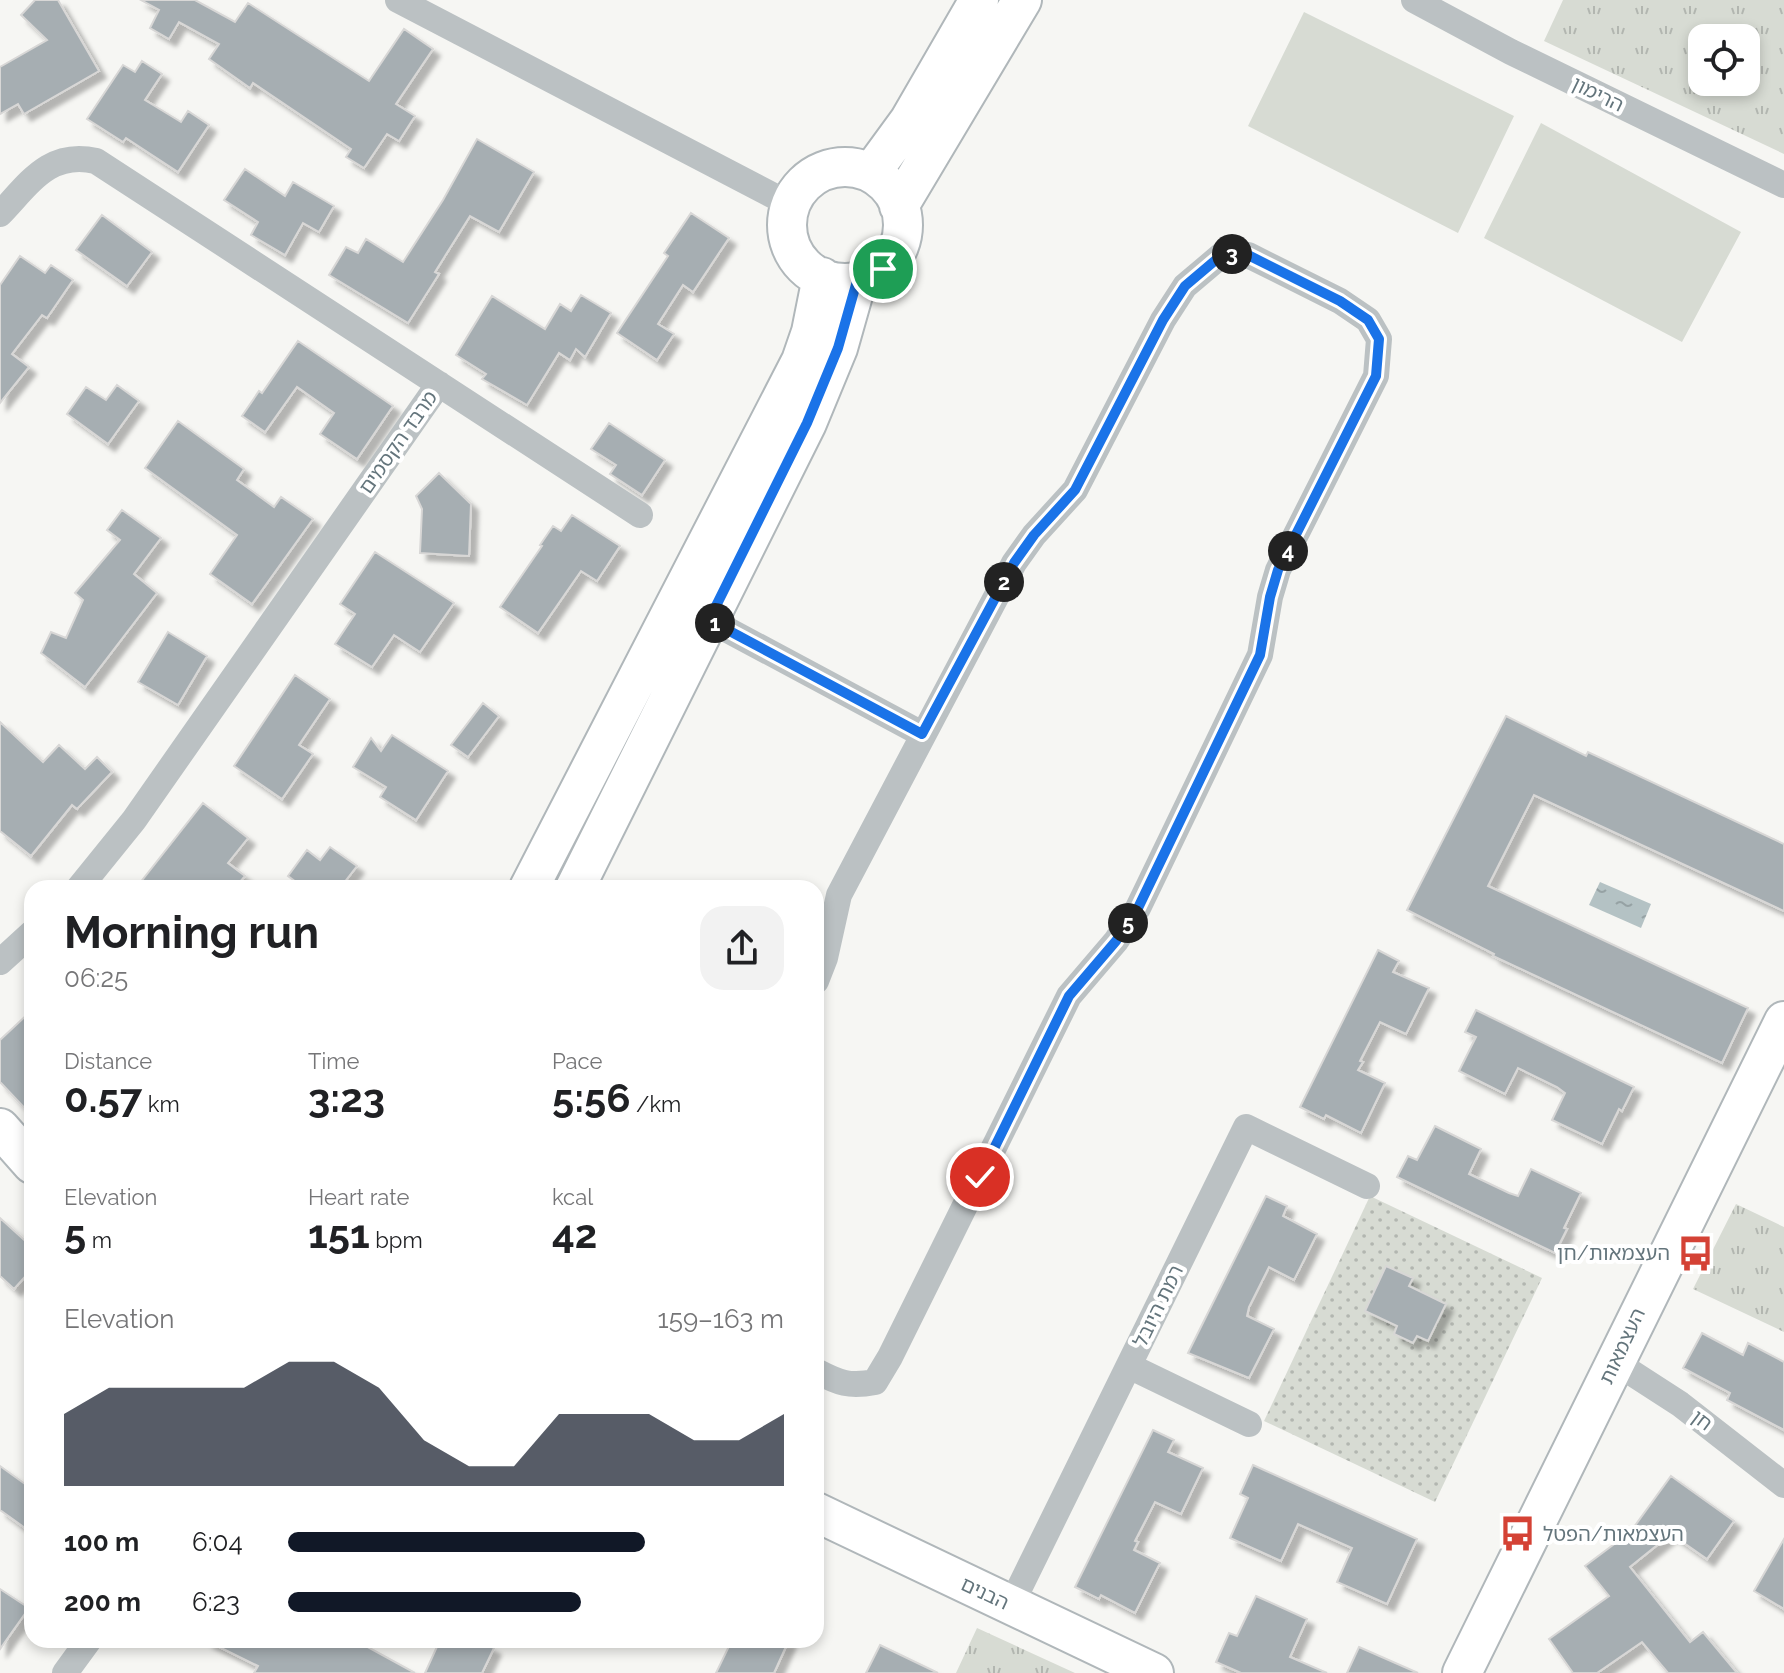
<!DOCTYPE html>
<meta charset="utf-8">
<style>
body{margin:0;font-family:Raleway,"Noto Sans Hebrew",sans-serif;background:#f2f2f2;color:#202124;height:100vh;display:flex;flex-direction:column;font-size:30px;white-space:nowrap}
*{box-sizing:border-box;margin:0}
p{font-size:26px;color:#757577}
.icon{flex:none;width:44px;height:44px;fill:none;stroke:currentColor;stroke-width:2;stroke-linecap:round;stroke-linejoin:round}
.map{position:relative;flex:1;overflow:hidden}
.side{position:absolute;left:24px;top:880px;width:800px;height:768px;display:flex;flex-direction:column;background:#fff;border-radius:24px;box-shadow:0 4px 12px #0003}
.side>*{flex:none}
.controls{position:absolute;left:1688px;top:24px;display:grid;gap:16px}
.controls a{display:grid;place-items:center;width:72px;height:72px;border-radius:16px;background:#fff;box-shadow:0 4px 12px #0003;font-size:40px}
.pin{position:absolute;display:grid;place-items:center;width:68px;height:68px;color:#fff;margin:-34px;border:4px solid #fff;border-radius:50%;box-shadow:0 2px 8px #0007}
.km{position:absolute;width:40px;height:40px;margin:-20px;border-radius:50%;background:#222;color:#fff;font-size:22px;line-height:40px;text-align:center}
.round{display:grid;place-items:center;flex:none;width:84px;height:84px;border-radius:24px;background:#f2f2f2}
.headline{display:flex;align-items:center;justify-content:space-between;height:136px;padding:0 40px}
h1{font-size:44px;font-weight:700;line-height:60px}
.metrics{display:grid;grid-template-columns:repeat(3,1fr);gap:12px;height:136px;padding:8px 40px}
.metrics div{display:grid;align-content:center}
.metrics b{font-size:40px;font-weight:700}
.metrics small{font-size:22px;font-weight:400}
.metrics p{font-size:22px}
.chart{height:224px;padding:16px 40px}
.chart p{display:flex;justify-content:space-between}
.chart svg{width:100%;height:144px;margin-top:8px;fill:#111827;opacity:.7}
ul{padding:0 40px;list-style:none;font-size:26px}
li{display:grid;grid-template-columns:128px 96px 1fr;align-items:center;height:60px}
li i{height:20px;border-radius:10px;background:#111827}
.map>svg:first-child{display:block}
.grass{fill:url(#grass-tufts);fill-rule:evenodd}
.park{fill:url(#park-dots)}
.pitch{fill:#d7dbd3}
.water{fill:url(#water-ripples)}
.building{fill:#a6aeb2;stroke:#d8d7d6;stroke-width:2;filter:url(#shadow)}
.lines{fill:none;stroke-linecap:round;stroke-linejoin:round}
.secondary-casing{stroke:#b0b7ba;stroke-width:42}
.street{stroke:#bbc1c3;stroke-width:26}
.secondary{stroke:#fff;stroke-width:38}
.route-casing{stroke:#fff;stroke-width:16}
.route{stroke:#1a73e8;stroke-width:10}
.labels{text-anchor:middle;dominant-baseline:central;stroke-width:8;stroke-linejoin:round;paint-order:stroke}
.street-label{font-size:20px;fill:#64757c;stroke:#fff}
.poi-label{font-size:20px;fill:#64757c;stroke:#fff;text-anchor:end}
</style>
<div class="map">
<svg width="1784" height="1673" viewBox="0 0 1784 1673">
<defs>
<pattern id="grass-tufts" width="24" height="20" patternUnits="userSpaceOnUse" patternTransform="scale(2)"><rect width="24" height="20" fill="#d7dbd3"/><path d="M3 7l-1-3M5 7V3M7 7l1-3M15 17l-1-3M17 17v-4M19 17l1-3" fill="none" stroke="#b2b6b0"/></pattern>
<pattern id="park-dots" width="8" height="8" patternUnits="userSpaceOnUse" patternTransform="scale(2)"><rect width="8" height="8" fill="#d7dbd3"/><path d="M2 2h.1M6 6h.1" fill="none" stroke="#b2b6b0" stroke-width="1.8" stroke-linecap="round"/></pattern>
<pattern id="water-ripples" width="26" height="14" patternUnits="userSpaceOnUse" patternTransform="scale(2)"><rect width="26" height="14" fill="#b4c2c4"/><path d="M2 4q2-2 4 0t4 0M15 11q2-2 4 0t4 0" fill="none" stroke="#96a2a4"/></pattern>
<filter id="shadow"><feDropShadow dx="7" dy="7" stdDeviation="2" flood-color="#0004"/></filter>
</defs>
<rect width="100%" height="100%" fill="#f6f6f3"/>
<path class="grass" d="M 1563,0 L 1784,0 L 1784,154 L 1544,41 ZM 1702,38 L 1746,38 L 1746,82 L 1702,82 Z
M 1736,1204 L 1784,1227 L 1784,1332 L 1693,1289 Z
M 977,1628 L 1075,1673 L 956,1673 Z"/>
<path class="park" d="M 1370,1196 L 1542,1278 L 1435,1502 L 1264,1421 Z"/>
<path class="pitch" d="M 1304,12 L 1514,116 L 1458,233 L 1248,126 Z
M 1541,123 L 1741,232 L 1682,342 L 1484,238 Z"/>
<path class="water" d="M 1600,882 L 1651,904 L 1641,928 L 1589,905 Z"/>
<path class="building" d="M 35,0 L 58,0 L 99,71 L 24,114 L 18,104 L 0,114 L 0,67 L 47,40 L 21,15 Z
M 141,0 L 195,0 L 235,22 L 248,3 L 369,81 L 404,29 L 433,49 L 396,104 L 415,116 L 399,141 L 387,134 L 364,168 L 346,157 L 351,149 L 253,83 L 250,88 L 209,59 L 219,44 L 179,22 L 169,39 L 150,28 L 159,10 Z
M 142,61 L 162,74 L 145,100 L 181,122 L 188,111 L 209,125 L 178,172 L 126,138 L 123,142 L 87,119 L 123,65 L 135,72 Z
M 477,139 L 534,172 L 499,232 L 470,216 L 435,272 L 439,274 L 408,323 L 329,275 L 346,247 L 358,253 L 366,239 L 403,262 L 443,200 Z
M 245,169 L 285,196 L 293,182 L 334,206 L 319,232 L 303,223 L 285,255 L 251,235 L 258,222 L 224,200 Z
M 691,213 L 729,238 L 693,292 L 683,285 L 658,324 L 674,334 L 657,360 L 617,333 L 668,256 L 664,253 Z
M 102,215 L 152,252 L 127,286 L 76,250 Z
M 20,256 L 45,273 L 51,265 L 73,280 L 47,318 L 42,315 L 12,354 L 29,367 L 0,403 L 0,285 Z
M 581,295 L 611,313 L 585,357 L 576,349 L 570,360 L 559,353 L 527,405 L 482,379 L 486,374 L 456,355 L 492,296 L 545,329 L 560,304 L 571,311 Z
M 298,341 L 393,406 L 357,459 L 320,434 L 334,413 L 297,387 L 265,432 L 242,416 L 259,391 L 262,393 Z
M 117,385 L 139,401 L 108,444 L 67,414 L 86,387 L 106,400 Z
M 178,421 L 244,469 L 237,480 L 274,507 L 281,497 L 313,519 L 252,604 L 210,574 L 237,535 L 145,468 Z
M 609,423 L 665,460 L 642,495 L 610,474 L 616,465 L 591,449 Z
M 439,473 L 471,504 L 469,556 L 420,553 L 422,509 L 416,496 Z
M 122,510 L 161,538 L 134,574 L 157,593 L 85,687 L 41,653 L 51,632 L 66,638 L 83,600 L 75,593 L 120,540 L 107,530 Z
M 572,515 L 620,546 L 597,581 L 581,571 L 538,633 L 500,607 L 542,546 L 540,545 L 553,526 L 561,531 Z
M 375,552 L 454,603 L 420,652 L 394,635 L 372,667 L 335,644 L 355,614 L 340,604 Z
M 168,632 L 207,656 L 178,705 L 138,682 Z
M 295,675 L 330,699 L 299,745 L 313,754 L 282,799 L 234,766 Z
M 483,703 L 499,716 L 468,757 L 451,745 Z
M 1506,716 L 1586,756 L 1588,752 L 1784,844 L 1784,911 L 1534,795 L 1488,886 L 1748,1008 L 1722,1063 L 1493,956 L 1494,954 L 1407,910 Z
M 0,722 L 43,762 L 59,745 L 85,769 L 97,757 L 112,772 L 77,809 L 72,805 L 31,856 L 0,831 Z
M 392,735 L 448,771 L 416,820 L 380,797 L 386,787 L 353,767 L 371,738 L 381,751 Z
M 203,803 L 248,838 L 228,863 L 245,876 L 235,888 L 136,888 Z
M 330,847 L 357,866 L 340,888 L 304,888 L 288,876 L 307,850 L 320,860 Z
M 1378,950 L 1399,961 L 1393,972 L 1429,988 L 1406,1034 L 1380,1022 L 1360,1061 L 1363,1062 L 1358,1070 L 1385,1083 L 1361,1133 L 1326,1115 L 1324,1119 L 1300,1107 Z
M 32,1010 L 32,1116 L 0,1082 L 0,1040 Z
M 1476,1010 L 1634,1087 L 1622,1111 L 1619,1109 L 1602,1144 L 1552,1120 L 1565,1093 L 1557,1087 L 1518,1068 L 1505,1094 L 1459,1071 L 1476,1037 L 1465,1032 Z
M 1435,1126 L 1481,1149 L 1469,1174 L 1509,1193 L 1518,1196 L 1531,1169 L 1581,1193 L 1564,1228 L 1567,1229 L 1555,1253 L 1397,1177 L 1408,1156 L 1417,1160 Z
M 1266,1196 L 1287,1206 L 1283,1216 L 1317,1234 L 1294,1280 L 1269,1267 L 1249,1307 L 1247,1316 L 1274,1329 L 1249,1378 L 1188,1353 Z
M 0,1218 L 32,1247 L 32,1269 L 14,1289 L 0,1276 Z
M 1386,1266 L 1413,1278 L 1409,1286 L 1446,1304 L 1428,1341 L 1417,1336 L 1413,1343 L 1394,1334 L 1397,1326 L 1365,1311 Z
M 1702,1333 L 1743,1355 L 1748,1343 L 1784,1362 L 1784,1430 L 1727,1400 L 1730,1393 L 1683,1368 Z
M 1153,1430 L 1174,1440 L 1168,1452 L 1203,1468 L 1181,1514 L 1155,1502 L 1135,1541 L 1138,1542 L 1134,1550 L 1160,1563 L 1135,1613 L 1101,1595 L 1099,1599 L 1075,1587 Z
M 1253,1465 L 1417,1539 L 1387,1604 L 1337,1582 L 1352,1548 L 1298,1524 L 1281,1561 L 1230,1538 L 1248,1498 L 1240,1494 Z
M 0,1466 L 32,1489 L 32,1533 L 0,1510 Z
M 1671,1476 L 1734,1521 L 1707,1559 L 1671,1534 L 1630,1567 L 1690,1642 L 1703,1632 L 1737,1673 L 1668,1673 L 1642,1642 L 1597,1673 L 1573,1673 L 1549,1639 L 1609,1596 L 1585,1566 L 1625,1536 L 1626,1538 Z
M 1784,1539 L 1784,1609 L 1754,1591 Z
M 0,1589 L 29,1608 L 0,1649 Z
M 1256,1596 L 1307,1619 L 1290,1657 L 1327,1673 L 1241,1673 L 1216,1662 L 1229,1633 L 1237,1636 Z
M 205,1640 L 355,1640 L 415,1673 L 254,1673 L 258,1666 Z
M 440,1640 L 477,1640 L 494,1648 L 482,1673 L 425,1673 Z
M 732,1640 L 789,1640 L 774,1673 L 716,1673 Z
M 880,1645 L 938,1673 L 866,1673 Z
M 1359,1647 L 1418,1673 L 1347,1673 Z"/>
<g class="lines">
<defs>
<path id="secondary" d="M787 225a58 58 0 1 1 116 0a58 58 0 1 1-116 0Z
M 871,173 L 909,121 L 979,0
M 899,206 L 1022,0
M 529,888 L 801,361 L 811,332 L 822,277
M 575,888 L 807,423 L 838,348 L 857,281
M 0,1128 L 32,1164
M 816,1512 L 1154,1673
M 1462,1673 L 1784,1021"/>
</defs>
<use href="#secondary" class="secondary-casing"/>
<path class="street" d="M 398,0 L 791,205
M 1414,0 L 1511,52 L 1784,185
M 0,214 C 29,184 49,150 96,161 L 640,515
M 709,620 L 922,734
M 79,888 L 134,820 L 439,384
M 0,962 L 32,933
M 816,981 L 825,958 L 839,895 L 1014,563 L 1034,535 L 1075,490 L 1163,320 L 1185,286 L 1224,253 L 1248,255 L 1340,301 L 1368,320 L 1379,339 L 1376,376 L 1278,570 L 1270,597 L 1260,655 L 1138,908 L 1116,941 L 1069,996 L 890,1357 L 875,1382 C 849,1387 839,1383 816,1371
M 1615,1362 L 1680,1404 L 1784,1485
M 1129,1366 L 1249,1424
M 1011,1605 L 1246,1127 L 1367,1186
M 65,1673 L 89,1640"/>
<use href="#secondary" class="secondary"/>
</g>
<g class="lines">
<defs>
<path id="route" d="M 883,269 L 857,281 L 838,348 L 807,423 L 709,620 L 922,734 L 1014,563 L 1034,535 L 1075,490 L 1163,320 L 1185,286 L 1224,253 L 1248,255 L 1340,301 L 1368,320 L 1379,339 L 1376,376 L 1278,570 L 1270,597 L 1260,655 L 1138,908 L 1116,941 L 1069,996 L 980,1177"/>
</defs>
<use href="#route" class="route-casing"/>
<use href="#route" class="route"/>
</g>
<defs>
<symbol id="bus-bare" viewBox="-9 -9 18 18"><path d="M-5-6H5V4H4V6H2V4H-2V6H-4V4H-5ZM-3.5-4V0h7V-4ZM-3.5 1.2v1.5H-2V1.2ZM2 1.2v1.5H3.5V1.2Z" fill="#d44235" stroke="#fff" stroke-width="2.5" paint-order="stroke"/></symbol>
</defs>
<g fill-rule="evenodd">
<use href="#bus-bare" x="1670" y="1228" width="51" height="51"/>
<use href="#bus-bare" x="1492" y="1508" width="51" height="51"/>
</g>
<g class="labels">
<g class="street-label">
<text transform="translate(1598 94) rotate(26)">הרימון</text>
<text transform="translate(398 442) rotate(-55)">מרבד הקסמים</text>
<text transform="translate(1158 1306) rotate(-64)">רמת היובל</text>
<text transform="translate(1622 1346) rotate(-65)">העצמאות</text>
<text transform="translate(1702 1420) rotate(37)">חן</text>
<text transform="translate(985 1593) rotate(25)">הבנים</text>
</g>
<g class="poi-label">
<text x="1670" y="1253">העצמאות/חן</text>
<text x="1543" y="1534" text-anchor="start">העצמאות/הפטל</text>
</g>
</g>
</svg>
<div class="controls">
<a><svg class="icon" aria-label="locate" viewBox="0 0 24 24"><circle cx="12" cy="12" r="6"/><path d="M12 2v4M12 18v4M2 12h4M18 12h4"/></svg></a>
</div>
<div class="pin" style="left:883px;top:269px;background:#1e9e55"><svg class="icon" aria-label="arrive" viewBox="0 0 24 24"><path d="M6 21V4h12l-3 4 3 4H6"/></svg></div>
<div class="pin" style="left:980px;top:1177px;background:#d93025"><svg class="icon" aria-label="check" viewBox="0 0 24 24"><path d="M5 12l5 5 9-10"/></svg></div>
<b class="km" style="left:715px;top:623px">1</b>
<b class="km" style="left:1004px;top:582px">2</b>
<b class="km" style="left:1232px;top:254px">3</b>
<b class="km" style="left:1288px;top:551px">4</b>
<b class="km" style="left:1128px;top:923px">5</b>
<section class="side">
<div class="headline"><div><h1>Morning run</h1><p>06:25</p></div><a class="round"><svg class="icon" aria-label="share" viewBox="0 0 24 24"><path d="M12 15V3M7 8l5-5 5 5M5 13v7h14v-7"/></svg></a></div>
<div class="metrics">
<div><p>Distance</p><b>0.57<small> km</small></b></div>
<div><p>Time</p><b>3:23</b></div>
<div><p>Pace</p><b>5:56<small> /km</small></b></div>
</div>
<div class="metrics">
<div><p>Elevation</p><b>5<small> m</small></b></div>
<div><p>Heart rate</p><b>151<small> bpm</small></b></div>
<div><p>kcal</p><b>42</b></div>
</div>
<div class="chart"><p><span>Elevation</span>159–163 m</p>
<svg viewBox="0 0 160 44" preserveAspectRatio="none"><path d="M0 44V22L10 14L20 14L30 14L40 14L50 6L60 6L70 14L80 30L90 38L100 38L110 22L120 22L130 22L140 30L150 30L160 22V44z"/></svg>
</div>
<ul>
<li><b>100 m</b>6:04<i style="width:72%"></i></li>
<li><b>200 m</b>6:23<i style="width:59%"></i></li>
</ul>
</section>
</div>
